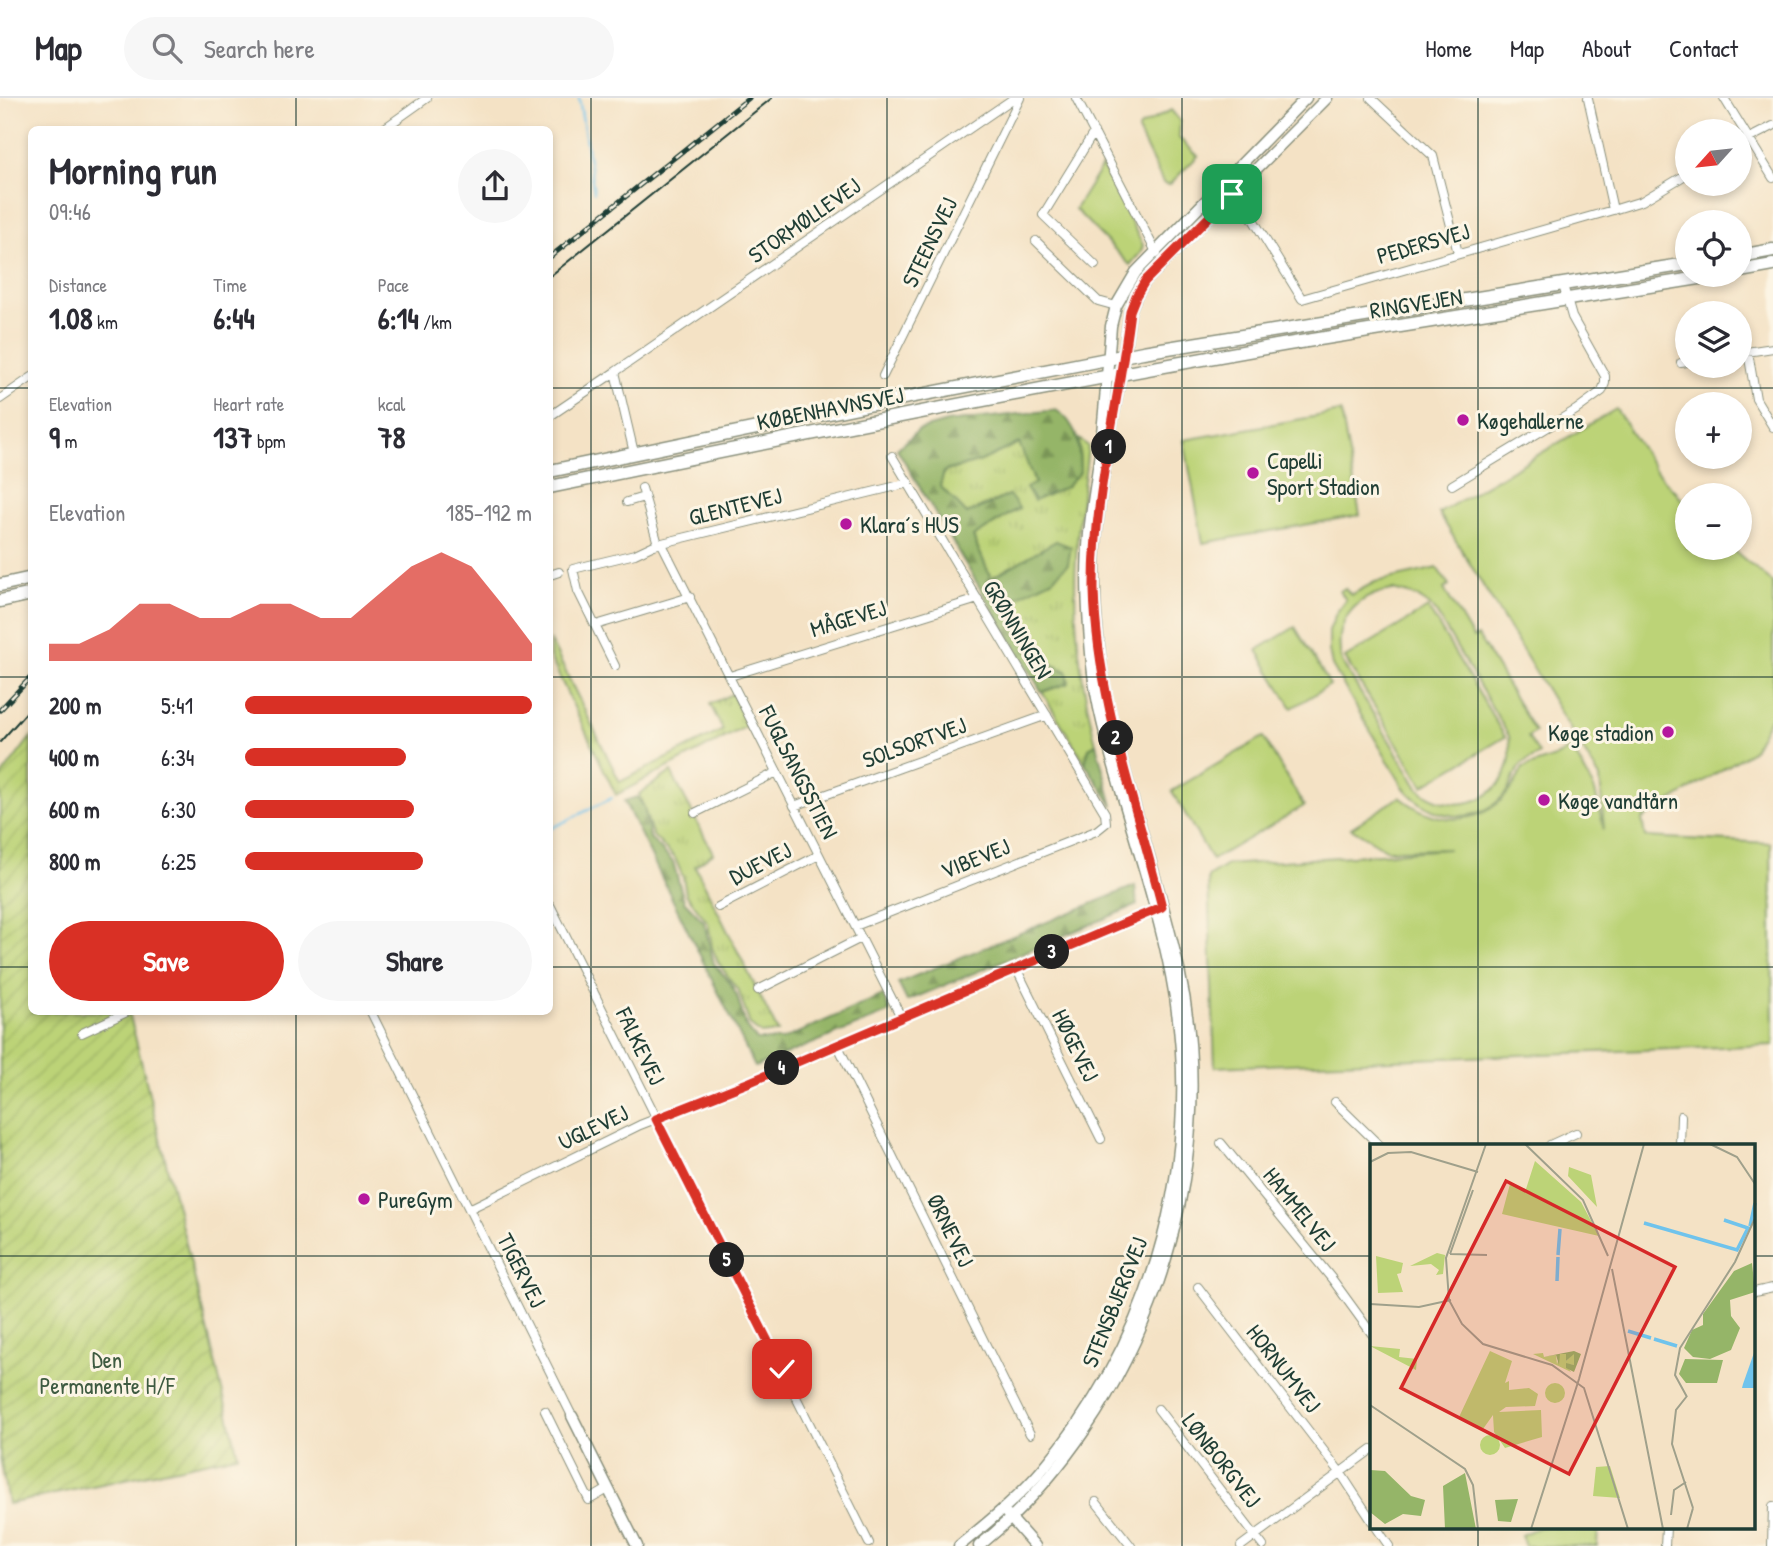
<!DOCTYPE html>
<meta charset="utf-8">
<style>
body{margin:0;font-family:"Patrick Hand",sans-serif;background:#f7f7f7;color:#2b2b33;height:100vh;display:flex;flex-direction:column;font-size:26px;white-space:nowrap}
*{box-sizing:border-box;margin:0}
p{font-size:23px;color:#7c7c81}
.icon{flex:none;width:38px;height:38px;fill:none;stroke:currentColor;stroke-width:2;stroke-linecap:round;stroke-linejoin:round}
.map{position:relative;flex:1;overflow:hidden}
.details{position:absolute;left:28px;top:28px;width:525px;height:889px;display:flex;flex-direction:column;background:#fff;border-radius:10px;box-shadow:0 4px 10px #0003}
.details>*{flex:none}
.needle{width:46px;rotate:243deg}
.buttons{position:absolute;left:1675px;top:21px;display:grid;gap:14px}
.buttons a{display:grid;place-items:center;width:77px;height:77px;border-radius:50%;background:#fff;box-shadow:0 4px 10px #0003;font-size:35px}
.pin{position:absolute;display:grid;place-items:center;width:60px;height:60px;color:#fff;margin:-30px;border-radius:14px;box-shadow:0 4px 10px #0006}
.km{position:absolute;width:35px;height:35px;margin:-18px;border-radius:50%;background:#222;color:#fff;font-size:19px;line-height:35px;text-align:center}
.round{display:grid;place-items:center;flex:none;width:74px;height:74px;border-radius:37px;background:#f7f7f7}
.head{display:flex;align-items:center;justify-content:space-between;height:119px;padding:0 21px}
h1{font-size:38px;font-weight:800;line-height:52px}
.metrics{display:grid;grid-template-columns:repeat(3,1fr);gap:10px;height:119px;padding:7px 21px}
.metrics div{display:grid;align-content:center}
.metrics b{font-size:30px;font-weight:800}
.metrics small{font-size:19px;font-weight:400}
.metrics p{font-size:19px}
.chart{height:196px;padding:14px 21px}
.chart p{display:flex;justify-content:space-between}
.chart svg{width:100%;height:126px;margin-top:7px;fill:#d93025;opacity:.7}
.cta{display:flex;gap:14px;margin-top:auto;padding:14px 21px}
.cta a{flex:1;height:80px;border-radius:42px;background:#d93025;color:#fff;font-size:28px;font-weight:800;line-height:80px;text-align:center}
.cta a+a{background:#f7f7f7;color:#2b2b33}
ul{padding:0 21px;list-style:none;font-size:23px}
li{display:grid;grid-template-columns:112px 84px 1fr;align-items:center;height:52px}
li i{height:18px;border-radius:9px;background:#d93025}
header{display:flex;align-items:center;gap:42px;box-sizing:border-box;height:98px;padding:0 35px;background:#fff;border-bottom:2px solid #e1e1e2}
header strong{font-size:33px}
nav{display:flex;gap:38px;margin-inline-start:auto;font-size:24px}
.search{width:490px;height:63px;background:#f7f7f7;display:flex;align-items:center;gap:18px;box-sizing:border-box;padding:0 24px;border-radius:38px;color:#7c7c81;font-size:26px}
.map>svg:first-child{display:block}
.grass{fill:url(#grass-tufts);stroke:#6e8856;stroke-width:2}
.forest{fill:url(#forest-firs);stroke:#5a794e;stroke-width:2}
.park{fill:#bcd377;stroke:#6e8856;stroke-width:2;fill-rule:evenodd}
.garden{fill:url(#garden-furrows);stroke:#6e8856;stroke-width:2}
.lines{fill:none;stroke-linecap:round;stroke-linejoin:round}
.stream{stroke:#6fc3ec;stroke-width:2.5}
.minor-casing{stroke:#8a907c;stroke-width:10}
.tertiary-casing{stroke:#8a907c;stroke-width:13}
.secondary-casing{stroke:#8a907c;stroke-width:15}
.minor{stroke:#fff;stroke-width:8}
.tertiary{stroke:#fff;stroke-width:10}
.secondary{stroke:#fff;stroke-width:12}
.tram{stroke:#1f3d34;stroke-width:2}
.rail-casing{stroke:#1f3d34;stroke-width:5}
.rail{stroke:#fcf5e5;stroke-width:2.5;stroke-dasharray:8;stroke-linecap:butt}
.route-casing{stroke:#fff;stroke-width:14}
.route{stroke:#d93025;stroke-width:9}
.grid{fill:none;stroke:#1f3d34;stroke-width:2;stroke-opacity:0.55}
.poi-dot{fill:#b5179e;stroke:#fcf5e5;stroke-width:2.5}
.labels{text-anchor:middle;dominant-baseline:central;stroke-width:6;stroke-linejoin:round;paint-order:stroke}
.street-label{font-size:23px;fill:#1f3d34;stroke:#fcf5e5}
.poi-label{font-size:23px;fill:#1f3d34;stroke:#fcf5e5;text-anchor:start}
.park-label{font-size:23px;fill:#3e5b41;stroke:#fcf5e5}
.inset-river{fill:none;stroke:#6fc3ec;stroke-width:3.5}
.inset-road{fill:none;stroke:#9fa08b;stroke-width:2}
.view{fill:#d62828;fill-opacity:0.15;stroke:#d62828;stroke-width:3.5}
.inset-edge{fill:none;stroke:#1f3d34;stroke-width:3.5}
</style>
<header>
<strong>Map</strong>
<div class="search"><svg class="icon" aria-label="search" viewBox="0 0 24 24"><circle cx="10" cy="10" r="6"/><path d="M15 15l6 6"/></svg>Search here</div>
<nav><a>Home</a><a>Map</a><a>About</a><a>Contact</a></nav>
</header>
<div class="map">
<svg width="1773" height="1448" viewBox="0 0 1773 1448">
<defs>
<pattern id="grass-tufts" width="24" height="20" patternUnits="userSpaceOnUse" patternTransform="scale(1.75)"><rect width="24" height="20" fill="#bcd377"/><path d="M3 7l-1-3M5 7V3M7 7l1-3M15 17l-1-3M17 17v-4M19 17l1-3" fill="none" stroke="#a1b668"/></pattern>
<pattern id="forest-firs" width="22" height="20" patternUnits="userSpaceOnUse" patternTransform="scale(1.75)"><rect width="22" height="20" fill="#95b568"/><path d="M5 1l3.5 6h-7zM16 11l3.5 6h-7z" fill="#799456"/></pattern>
<pattern id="garden-furrows" width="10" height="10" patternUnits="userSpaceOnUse" patternTransform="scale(1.75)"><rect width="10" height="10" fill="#bcd377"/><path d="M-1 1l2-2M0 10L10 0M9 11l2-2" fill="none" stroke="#a1b668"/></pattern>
</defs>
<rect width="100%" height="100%" fill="#fcf5e5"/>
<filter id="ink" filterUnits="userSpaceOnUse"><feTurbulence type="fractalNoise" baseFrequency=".0143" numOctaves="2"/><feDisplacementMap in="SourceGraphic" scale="14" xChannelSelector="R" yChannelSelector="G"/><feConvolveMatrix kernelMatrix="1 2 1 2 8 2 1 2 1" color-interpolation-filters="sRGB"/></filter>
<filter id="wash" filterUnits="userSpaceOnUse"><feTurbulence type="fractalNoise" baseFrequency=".00686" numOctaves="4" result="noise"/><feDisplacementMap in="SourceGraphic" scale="28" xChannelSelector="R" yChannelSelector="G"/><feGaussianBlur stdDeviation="1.57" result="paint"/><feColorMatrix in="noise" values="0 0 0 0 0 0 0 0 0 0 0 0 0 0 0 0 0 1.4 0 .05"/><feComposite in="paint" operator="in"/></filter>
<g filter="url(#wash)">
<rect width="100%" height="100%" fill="#f4e2c5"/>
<path class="grass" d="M 1079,341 L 1088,348 C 1084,386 1078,423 1076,460 C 1072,522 1081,585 1096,646 L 1089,650 L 1085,665 L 1042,594 L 1068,585 L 1059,570 L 1041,560 L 1018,523 L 1014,500 L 1053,481 L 1056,443 L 991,480 L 973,439 L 1019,411 L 1008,397 L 967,416 L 940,388 L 944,374 L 981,363 L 1020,344 L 1035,385 L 1080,374 Z
M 550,542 L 620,684 L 723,632 L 710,606 L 732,596 L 747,628 L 616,697 L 550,559 Z
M 671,674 L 713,755 L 695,768 L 778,934 L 761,936 L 750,927 L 739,894 L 718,864 L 712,849 L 708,825 L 686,796 L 683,779 L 675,760 L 653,738 L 639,696 Z"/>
<path class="forest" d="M 1056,312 C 1079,326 1079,348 1080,374 L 1066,389 L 1034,403 L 1026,390 L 1035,385 L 1019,345 L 981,363 L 944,373 L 940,388 L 967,416 L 1009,397 L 1019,410 L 973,439 L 991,480 L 1056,443 L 1071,449 L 1068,466 L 1053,481 L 1014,500 C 1020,531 1035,563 1067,573 L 1069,585 L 1042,594 L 897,351 L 919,332 L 947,324 Z
M 1096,646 L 1113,708 L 1085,665 L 1089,650 Z
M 637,699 L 644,709 L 650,740 L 673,764 L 684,803 L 704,824 L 714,866 L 729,883 L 737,898 L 746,928 L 757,942 L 782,942 L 883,897 L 890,914 L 755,969 L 624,703 Z
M 1135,788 L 1137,807 L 907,903 L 898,885 Z"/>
<path class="park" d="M 1171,12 L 1180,23 L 1179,40 L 1198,58 L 1169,87 L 1163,85 L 1138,33 L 1141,28 Z
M 1102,68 L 1143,147 L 1141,154 L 1130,167 L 1075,111 Z
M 1616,311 L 1656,373 L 1687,407 L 1687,450 L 1731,450 L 1773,485 L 1773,615 L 1752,653 L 1642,721 L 1645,739 L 1771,745 L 1773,947 L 1215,969 L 1208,779 L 1227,767 L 1449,751 L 1388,752 L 1351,730 L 1400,699 C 1447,736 1498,725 1523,670 L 1558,658 L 1572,650 L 1595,693 L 1604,732 L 1600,680 L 1439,415 Z
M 1341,314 L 1360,417 L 1203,445 L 1184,342 Z
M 1437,470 L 1449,487 L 1444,491 L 1473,540 L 1478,538 L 1535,634 L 1528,639 L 1539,656 C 1534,660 1524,663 1520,668 C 1514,676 1512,688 1504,697 C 1475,730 1430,721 1404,690 L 1332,568 L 1329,553 L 1329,533 L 1336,515 L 1346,502 L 1340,493 L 1345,490 L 1351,497 L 1375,484 ZM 1393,492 L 1416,498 L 1434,511 L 1509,638 C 1510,645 1511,653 1510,660 C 1504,705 1449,720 1418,690 L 1342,564 C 1332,525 1354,497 1393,492 Z
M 1428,510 L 1505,639 L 1423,688 L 1345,560 Z
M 1295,529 L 1330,587 L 1292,610 L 1257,552 Z
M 1263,639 L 1304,708 L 1212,762 L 1172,693 Z
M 1539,1429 L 1598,1429 L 1597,1448 L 1525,1448 L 1521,1437 Z"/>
<path class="garden" d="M 31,639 L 32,914 L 129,914 L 238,1357 L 8,1406 L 0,1357 L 0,680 Z"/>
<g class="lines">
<path class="stream" d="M 579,0 L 594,94
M 550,731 L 612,700
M 141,915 L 145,914"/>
</g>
</g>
<g filter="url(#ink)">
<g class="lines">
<defs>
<path id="minor" d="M 1076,0 L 1157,156
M 1371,0 L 1433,58 L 1458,155
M 1588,0 L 1613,112
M 1724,0 L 1773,80
M 382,32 L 427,0
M 1094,34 L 1043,117 L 1095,167
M 1740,45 L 1773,28
M 1222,85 L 1246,110 L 1302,201 L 1613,112 L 1642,103 L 1687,76
M 1036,143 L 1098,203 L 1116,208
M 1748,254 L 1756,301 L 1773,329
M 1740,255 L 1773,250
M 1681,265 L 1687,264
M 883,278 L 1020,0
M 0,301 L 32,279
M 550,318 L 615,274
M 634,355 L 615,274 L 1014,0
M 1452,387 L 1576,312 L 1602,293 L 1605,285 L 1605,278 L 1572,219 L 1563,187
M 642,390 L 658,446
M 627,404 L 644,399
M 662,446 L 901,919
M 550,477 L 559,474
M 596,527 L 690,499
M 615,568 L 578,493 L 573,471 L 635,456 L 654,447 L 909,385
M 730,578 L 978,501
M 794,708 L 1047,617
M 695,715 L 777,674
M 550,807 L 869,1445
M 718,809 L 819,757
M 855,828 L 1096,733 L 1106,725 L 1105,715 L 892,358
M 1016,870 L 1101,1041
M 758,892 L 861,840
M 371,914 L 572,1318
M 82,935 L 127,914
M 837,946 L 1030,1336
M 1335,1004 L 1379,1047
M 1221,1045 L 1332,1181 L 1372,1236
M 1550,1047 L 1576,1035
M 1680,1047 L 1681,1018
M 469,1111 L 640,1027 L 750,984 L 1158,810
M 1198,1189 L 1340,1374 L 1372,1423
M 1754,1194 L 1773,1190
M 1158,1311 L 1263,1448
M 545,1313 L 589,1402 L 608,1391
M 1096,1404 L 1131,1448
M 1376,1429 L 1389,1448
M 1241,1448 L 1372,1351
M 1665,1448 L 1666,1429
M 1772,1448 L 1773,1408"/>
<path id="tertiary" d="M 572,1318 L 637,1448
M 1007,1416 L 1035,1448
M 959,1448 C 987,1425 1017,1401 1041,1373 C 1157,1237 1206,1053 1171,877 C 1158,811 1136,746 1118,682 C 1107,644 1096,606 1092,567 C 1088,523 1085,479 1089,436 C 1092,406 1098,375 1101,345 C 1105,306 1108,267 1111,228 L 1116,208 L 1136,174 L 1306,0
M 979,1448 C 1142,1316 1225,1076 1179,872 C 1165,810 1146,749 1129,688 C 1118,648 1106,607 1101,566 C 1098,542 1095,518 1095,494 C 1092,400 1119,306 1130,213 L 1136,198 L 1145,183 L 1327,0"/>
<path id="secondary" d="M 1740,158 L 1773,152
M 1740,173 L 1773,167
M 550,373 L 863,308 L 1143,254 L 1687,166
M 550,389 C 795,338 1041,289 1288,246 C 1431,222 1575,201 1718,177
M 0,487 L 32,480
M 0,503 L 32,496"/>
</defs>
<use href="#minor" class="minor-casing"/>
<use href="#tertiary" class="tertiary-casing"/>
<use href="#secondary" class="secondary-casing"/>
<use href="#minor" class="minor"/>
<use href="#tertiary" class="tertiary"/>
<use href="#secondary" class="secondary"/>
<path class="tram" d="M 550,178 L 772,0
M 0,644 L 32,608"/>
<defs>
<path id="rail" d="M 550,159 L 749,0
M 0,612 L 32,578"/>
</defs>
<use href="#rail" class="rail-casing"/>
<use href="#rail" class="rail"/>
</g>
</g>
<g class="lines" filter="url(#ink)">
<defs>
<path id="route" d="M 782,1271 L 656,1021 L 750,984 L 1162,809 C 1136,705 1097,602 1094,492 C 1093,398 1119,306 1130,213 L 1136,198 L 1145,183 L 1232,96"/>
</defs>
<use href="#route" class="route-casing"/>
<use href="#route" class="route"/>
</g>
<path class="grid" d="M 296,0 L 296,32M 591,0 L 591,1448M 887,0 L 887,1448M 1182,0 L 1182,1448M 1478,0 L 1478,1047M 0,290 L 32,290M 550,290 L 1773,290M 0,579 L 32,579M 550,579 L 1773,579M 0,869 L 32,869M 550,869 L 1773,869M 296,914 L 296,1448M 0,1158 L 1372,1158M 1754,1158 L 1773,1158M 1478,1429 L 1478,1448"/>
<g class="poi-dot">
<circle cx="1463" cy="322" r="7"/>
<circle cx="1253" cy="375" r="7"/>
<circle cx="846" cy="426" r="7"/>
<circle cx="1668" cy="634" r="7"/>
<circle cx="1544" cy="702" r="7"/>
<circle cx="364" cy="1101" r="7"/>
</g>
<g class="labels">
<g class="street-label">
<text transform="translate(804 122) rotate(-35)">STORMØLLEVEJ</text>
<text transform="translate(929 144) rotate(-64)">STEENSVEJ</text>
<text transform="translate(1423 145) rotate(-16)">PEDERSVEJ</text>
<text transform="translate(1416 205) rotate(-9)">RINGVEJEN</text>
<text transform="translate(830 310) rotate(-11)">KØBENHAVNSVEJ</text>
<text transform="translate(735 408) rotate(-14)">GLENTEVEJ</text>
<text transform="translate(848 520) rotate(-17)">MÅGEVEJ</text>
<text transform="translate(1018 531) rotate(59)">GRØNNINGEN</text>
<text transform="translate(914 644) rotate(-20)">SOLSORTVEJ</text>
<text transform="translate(799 674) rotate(63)">FUGLSANGSSTIEN</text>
<text transform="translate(975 760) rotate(-22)">VIBEVEJ</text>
<text transform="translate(760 765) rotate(-27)">DUEVEJ</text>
<text transform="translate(1076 947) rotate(64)">HØGEVEJ</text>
<text transform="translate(641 948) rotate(64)">FALKEVEJ</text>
<text transform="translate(593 1029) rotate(-26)">UGLEVEJ</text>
<text transform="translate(1300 1111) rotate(51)">HAMMELVEJ</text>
<text transform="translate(951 1132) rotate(64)">ØRNEVEJ</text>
<text transform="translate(522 1172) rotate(63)">TIGERVEJ</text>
<text transform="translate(1114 1204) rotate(-68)">STENSBJERGVEJ</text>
<text transform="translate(1284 1270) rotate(52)">HORNUMVEJ</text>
<text transform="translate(1222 1362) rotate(52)">LØNBORGVEJ</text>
</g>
<g class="poi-label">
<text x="1477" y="322">Køgehallerne</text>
<text x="1267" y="362">Capelli<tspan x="1267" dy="26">Sport Stadion</tspan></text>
<text x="860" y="426">Klara´s HUS</text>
<text x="1654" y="634" text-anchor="end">Køge stadion</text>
<text x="1558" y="702">Køge vandtårn</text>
<text x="378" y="1101">PureGym</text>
</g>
<g class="park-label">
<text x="107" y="1261">Den<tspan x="107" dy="26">Permanente H/F</tspan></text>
</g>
</g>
<g transform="translate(1370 1046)">
<rect width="385" height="385" fill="#f4e2c5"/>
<path d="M 67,109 L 75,111 L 73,130 L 66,131 L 69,126 L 61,120 L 40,122 ZM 173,209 L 174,213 L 186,211 L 187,220 L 190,210 L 196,210 L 196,217 L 204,209 L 204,221 L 196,220 L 201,228 L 163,210 Z" fill="#bcd377"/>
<path d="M 382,119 L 385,148 L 360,156 L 361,172 L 370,184 L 361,206 L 340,215 L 323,213 L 314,204 L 322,186 L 333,181 L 333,170 L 364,127 ZM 204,207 L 211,210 L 204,228 L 196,224 L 196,219 L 204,221 L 204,210 L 196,217 L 196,210 L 190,210 L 189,221 L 186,211 L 173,213 ZM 315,215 L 353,216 L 347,239 L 316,239 L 309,230 ZM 0,326 L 15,327 L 41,352 L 55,356 L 51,372 L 33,370 L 15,380 L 0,368 ZM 95,329 L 106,385 L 75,385 L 73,342 ZM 148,355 L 141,378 L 128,377 L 125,356 Z" fill="#95b568"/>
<path d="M 240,322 L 250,354 L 223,352 L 226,323 Z" fill="#bcd377"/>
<path d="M 6,112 L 33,119 L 31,129 L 27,130 L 33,148 L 8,149 ZM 0,202 L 30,205 L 29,213 L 47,215 L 46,226 ZM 120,207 L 142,217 L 135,239 L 139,237 L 139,246 L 159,244 L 168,250 L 165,262 L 136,263 L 129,268 L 171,266 L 172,293 L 135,304 L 124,288 L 123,271 L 113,285 L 89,273 ZM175 249a10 10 0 1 1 20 0a10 10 0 1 1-20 0ZM110 301a10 10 0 1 1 20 0a10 10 0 1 1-20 0Z" fill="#bcd377"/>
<path d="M 165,17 L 211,58 L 229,92 L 132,70 L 140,40 L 156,45 ZM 199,23 L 221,31 L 227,63 L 198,32 Z" fill="#bcd377"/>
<path d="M 385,206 L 385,244 L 372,244 L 373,240 Z" fill="#6fc3ec"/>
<path class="inset-river" d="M 274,79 L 367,106 L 378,84 L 354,76M 380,82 L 385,59M 188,111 L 190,85M 187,137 L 188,113M 258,187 L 281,194M 284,195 L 307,202"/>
<path class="inset-road" d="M 116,0 L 76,114 L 79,156 L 92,180 L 113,200 L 182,221 L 214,244 L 258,385M 155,0 L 213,56 L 238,112M 340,0 L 367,13 L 385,40M 0,18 L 18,9 L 41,8 L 108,28M 80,110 L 103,46M 80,110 L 117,111M 242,125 L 293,385M 0,160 L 49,163 L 81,156M 317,252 L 306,266 L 302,300 L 323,364M 317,253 L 305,231 L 310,204 L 365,118 L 385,74M 0,261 L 95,325 L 103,341 L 108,385M 301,371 L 304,346 L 316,338M 161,385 L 209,235 L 274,0M 317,385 L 323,364"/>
<path class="view" d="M 136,37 L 305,123 L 199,330 L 31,244 Z"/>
<rect width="385" height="385" class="inset-edge"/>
</g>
</svg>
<div class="buttons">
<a><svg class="needle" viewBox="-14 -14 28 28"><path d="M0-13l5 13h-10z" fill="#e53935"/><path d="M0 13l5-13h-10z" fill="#7c7c81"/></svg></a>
<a><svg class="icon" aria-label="locate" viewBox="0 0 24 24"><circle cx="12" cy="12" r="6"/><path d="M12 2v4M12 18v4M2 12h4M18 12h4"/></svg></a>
<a><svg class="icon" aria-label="layers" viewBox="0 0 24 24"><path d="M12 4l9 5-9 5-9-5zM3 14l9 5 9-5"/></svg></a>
<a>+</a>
<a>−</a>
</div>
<div class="pin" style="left:1232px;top:96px;background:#1e9e55"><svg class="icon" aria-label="arrive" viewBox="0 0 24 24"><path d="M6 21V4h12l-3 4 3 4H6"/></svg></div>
<div class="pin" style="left:782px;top:1271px;background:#d93025"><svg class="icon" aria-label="check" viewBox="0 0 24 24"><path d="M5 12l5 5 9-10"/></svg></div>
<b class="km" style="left:1109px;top:349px">1</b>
<b class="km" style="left:1116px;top:640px">2</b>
<b class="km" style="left:1052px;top:854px">3</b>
<b class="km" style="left:782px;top:970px">4</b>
<b class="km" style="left:727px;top:1162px">5</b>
<section class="details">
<div class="head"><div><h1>Morning run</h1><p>09:46</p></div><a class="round"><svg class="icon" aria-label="share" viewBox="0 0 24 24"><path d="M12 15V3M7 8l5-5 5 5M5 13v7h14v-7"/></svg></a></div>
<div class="metrics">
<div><p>Distance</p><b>1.08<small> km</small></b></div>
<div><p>Time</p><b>6:44</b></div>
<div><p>Pace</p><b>6:14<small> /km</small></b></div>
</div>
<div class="metrics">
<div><p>Elevation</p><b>9<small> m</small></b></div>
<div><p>Heart rate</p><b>137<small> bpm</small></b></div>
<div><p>kcal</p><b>78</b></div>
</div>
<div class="chart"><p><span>Elevation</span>185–192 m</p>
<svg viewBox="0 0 160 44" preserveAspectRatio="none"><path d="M0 44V38L10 38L20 33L30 24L40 24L50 29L60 29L70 24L80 24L90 29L100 29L110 20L120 11L130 6L140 11L150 24L160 38V44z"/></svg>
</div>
<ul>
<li><b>200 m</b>5:41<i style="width:100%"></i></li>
<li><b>400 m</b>6:34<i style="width:56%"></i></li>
<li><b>600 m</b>6:30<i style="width:59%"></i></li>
<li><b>800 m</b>6:25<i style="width:62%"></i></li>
</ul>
<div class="cta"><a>Save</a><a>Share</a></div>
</section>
</div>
